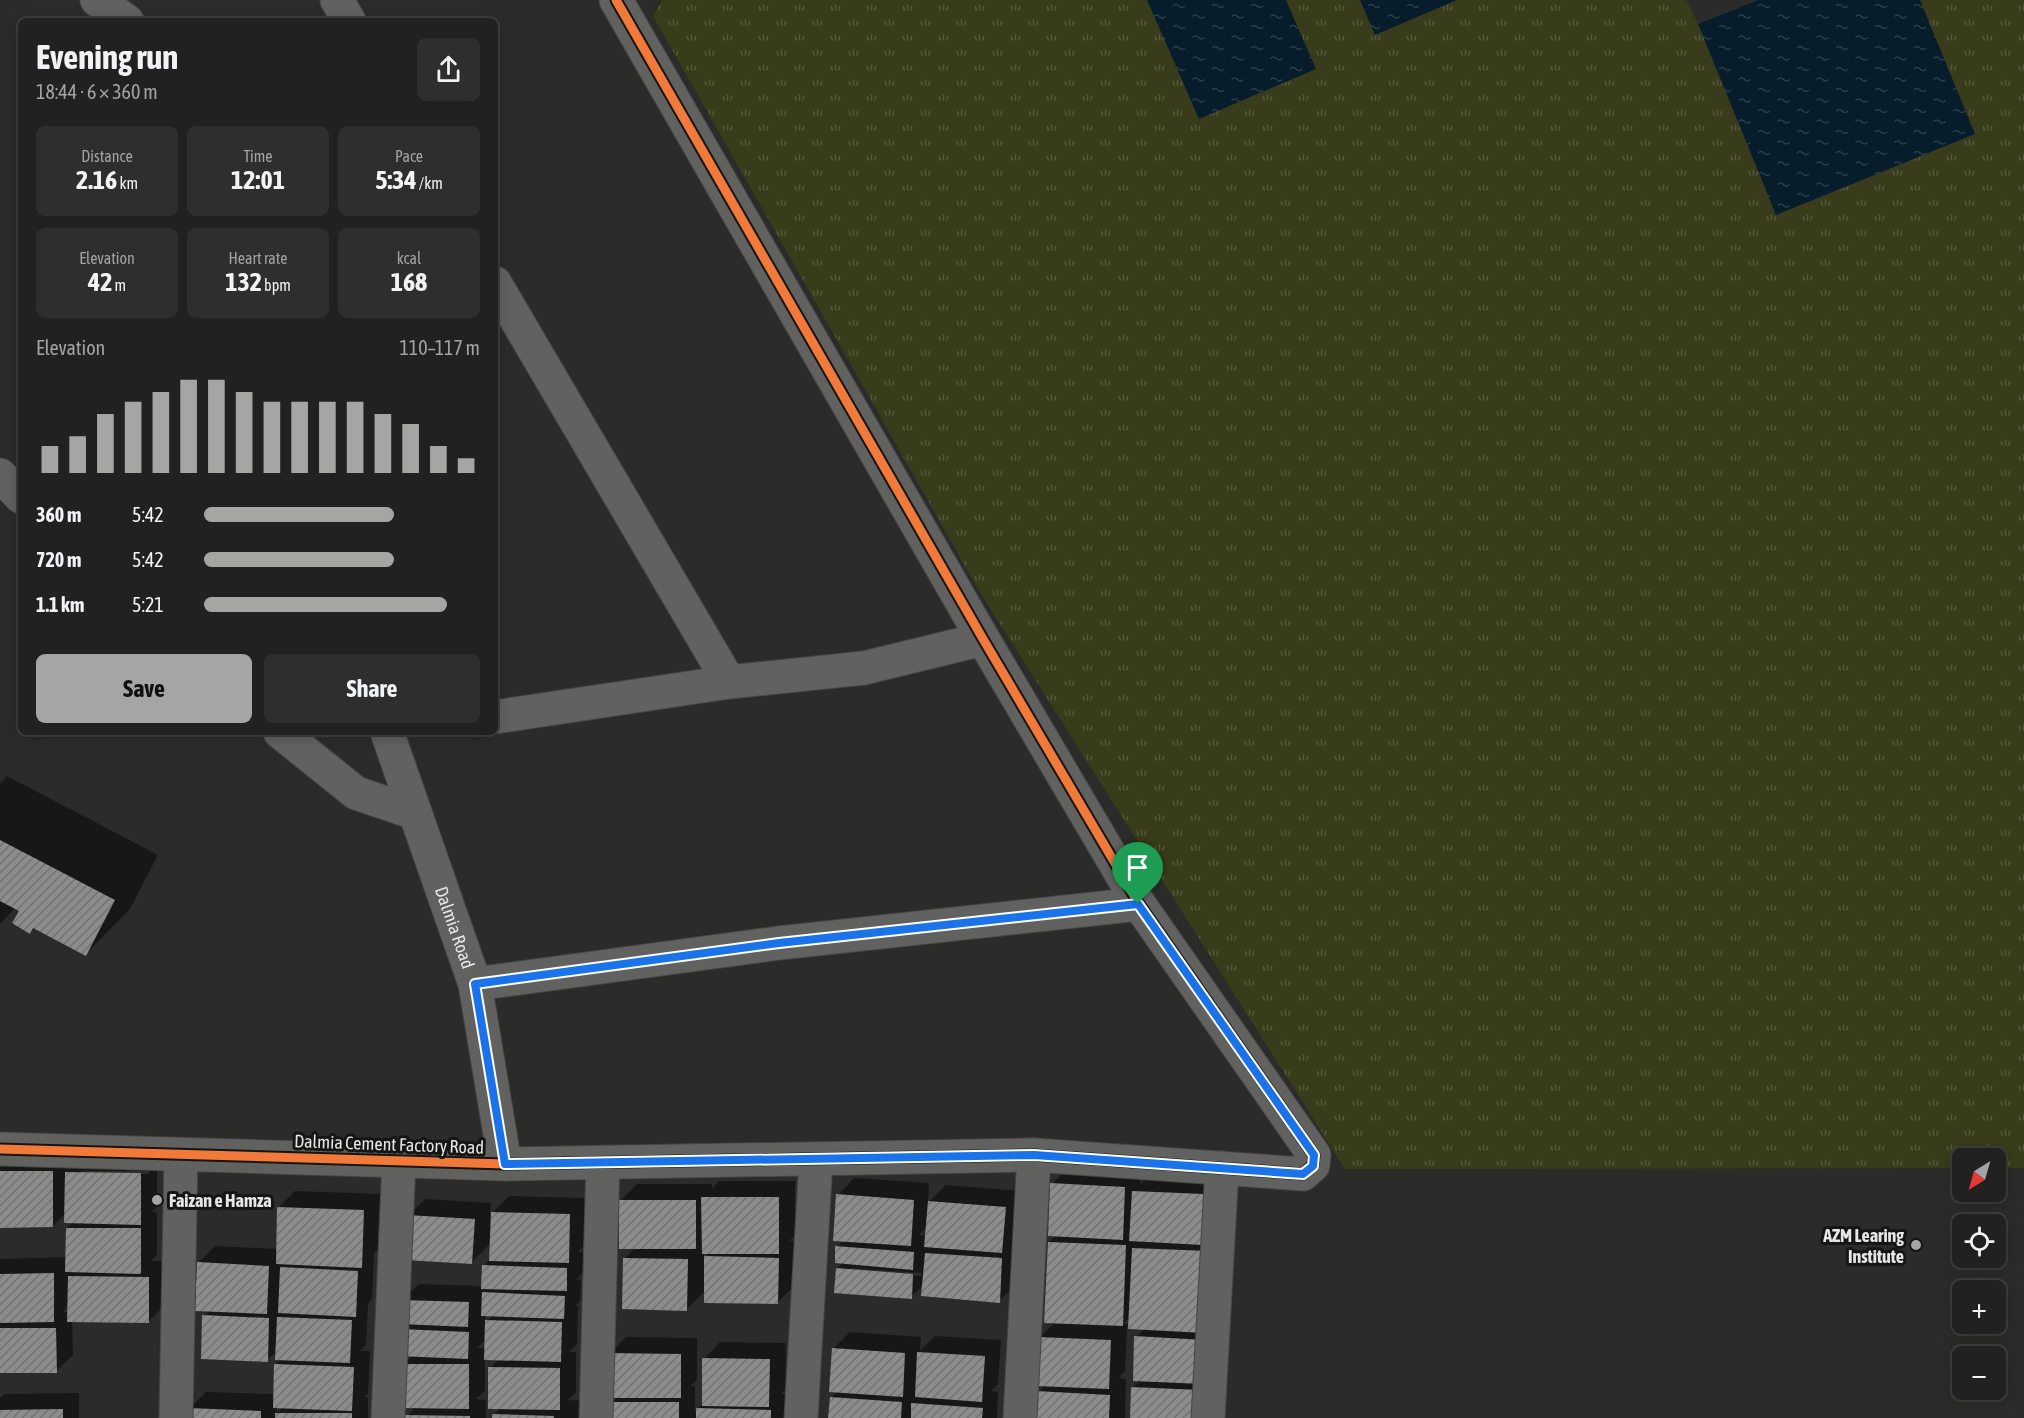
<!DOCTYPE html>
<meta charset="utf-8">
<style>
body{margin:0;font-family:"Asap Condensed",sans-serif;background:#2d2e2d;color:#f1f3f6;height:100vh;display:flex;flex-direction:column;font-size:22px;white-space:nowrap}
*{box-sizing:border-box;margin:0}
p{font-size:20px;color:#a2a3a5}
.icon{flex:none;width:33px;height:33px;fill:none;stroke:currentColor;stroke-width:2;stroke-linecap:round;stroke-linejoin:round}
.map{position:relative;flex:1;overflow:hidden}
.details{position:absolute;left:18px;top:18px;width:480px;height:717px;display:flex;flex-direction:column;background:#202120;border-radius:9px;box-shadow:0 3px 15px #0003,0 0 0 2px #3d3e3e}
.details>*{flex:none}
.needle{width:39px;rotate:217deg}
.controls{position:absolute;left:1952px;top:1148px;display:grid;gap:12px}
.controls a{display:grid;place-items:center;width:54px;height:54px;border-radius:9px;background:#202120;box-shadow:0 3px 15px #0003,0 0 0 2px #3d3e3e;font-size:30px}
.pin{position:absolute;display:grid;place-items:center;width:51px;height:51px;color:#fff;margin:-62px -26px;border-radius:50% 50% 50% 0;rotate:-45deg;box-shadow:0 0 6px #0007}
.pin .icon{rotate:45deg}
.round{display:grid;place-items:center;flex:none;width:63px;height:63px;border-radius:9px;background:#2d2e2d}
.headline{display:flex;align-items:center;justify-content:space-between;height:102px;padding:0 18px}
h1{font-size:33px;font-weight:700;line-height:45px}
.stats{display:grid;grid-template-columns:repeat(3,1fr);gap:9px;height:102px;padding:6px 18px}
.stats div{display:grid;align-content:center;border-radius:9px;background:#2d2e2d;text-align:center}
.stats b{font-size:26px;font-weight:700}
.stats small{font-size:16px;font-weight:400}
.stats p{font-size:16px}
.chart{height:168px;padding:12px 18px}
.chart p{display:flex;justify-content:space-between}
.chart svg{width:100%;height:108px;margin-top:6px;stroke:#a5a6a3;stroke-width:6}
.cta{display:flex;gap:12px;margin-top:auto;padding:12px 18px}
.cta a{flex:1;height:69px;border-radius:9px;background:#a5a6a3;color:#111;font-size:24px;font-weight:700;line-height:69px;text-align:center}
.cta a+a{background:#2d2e2d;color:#f1f3f6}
ul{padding:0 18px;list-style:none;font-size:20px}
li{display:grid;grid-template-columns:96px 72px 1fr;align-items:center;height:45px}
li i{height:15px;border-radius:8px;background:#a5a6a3}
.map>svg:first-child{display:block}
.grass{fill:url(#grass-tufts)}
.water{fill:url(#water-ripples)}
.shadow{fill:#0007;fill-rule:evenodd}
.building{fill:url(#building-hatch)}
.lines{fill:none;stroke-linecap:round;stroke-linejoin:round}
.minor-casing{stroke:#464745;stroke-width:35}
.minor{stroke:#616260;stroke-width:33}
.cycleway-casing{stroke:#151513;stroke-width:13}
.cycleway{stroke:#f17a3a;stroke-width:9}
.route-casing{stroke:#fff;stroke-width:12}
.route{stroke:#1a73e8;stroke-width:8}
.poi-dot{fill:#a5a6a3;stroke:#151513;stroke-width:2}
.labels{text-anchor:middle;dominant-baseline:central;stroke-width:6;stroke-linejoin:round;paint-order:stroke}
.street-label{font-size:18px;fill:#e6e7e4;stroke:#151513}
.poi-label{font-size:18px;font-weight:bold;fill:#e6e7e4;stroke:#151513;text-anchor:start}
</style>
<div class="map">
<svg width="2024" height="1418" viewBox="0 0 2024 1418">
<defs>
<pattern id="grass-tufts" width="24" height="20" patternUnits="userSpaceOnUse" patternTransform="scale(1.5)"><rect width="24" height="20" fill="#383c1a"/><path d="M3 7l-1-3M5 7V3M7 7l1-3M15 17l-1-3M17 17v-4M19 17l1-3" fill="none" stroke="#55583b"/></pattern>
<pattern id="water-ripples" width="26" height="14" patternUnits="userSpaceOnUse" patternTransform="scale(1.5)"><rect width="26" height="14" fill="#071d2c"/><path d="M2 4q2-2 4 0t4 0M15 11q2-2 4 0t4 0" fill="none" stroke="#2b3e4a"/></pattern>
<pattern id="building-hatch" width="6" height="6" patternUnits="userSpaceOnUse" patternTransform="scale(1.5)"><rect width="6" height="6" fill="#8c8c8a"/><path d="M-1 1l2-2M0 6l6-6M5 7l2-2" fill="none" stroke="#737372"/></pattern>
</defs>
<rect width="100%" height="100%" fill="#2b2c2a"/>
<path class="grass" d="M 662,0 L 1686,0 L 1698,24 L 1758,0 L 2024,0 L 2024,1168 L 1995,1168 L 1995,1158 L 1962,1158 L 1962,1168 L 1345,1169 L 981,594 L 653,16 Z"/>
<path class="water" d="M 1147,0 L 1286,0 L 1316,69 L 1199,119 Z
M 1360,0 L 1457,0 L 1375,35 Z
M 1758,0 L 1920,0 L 1975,134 L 1776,215 L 1698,24 Z"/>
<path class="shadow" d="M 7,776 L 158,855 L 130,909 L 86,954 L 35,927 L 30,932 L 21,910 L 16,907 L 0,924 L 0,926 L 0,784 Z
M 69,1155 L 69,1170 L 83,1156 L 157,1157 L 157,1207 L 151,1212 L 157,1212 L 157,1255 L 151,1261 L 165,1261 L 165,1305 L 148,1322 L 72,1320 L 73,1355 L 56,1371 L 0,1372 L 0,1259 L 67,1257 L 67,1228 L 73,1222 L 66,1213 L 53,1226 L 0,1226 L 0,1157 ZM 81,1171 L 149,1171 L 149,1174 L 81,1174 ZM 69,1305 L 69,1312 L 63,1312 Z
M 1069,1167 L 1141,1171 L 1140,1184 L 1150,1175 L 1220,1178 L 1214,1418 L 1131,1418 L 1133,1388 L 1141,1379 L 1136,1337 L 1145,1328 L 1127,1327 L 1125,1371 L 1119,1378 L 1126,1379 L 1125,1418 L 1037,1418 L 1038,1392 L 1045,1385 L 1039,1338 L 1055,1322 L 1049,1242 L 1056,1235 L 1052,1184 ZM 1130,1317 L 1130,1324 L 1123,1324 Z
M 854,1178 L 929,1183 L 928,1203 L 946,1185 L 1022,1191 L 1018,1235 L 1011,1242 L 1018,1242 L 1016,1285 L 999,1301 L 923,1285 L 911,1297 L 837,1269 L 843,1262 L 837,1247 L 844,1240 L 838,1195 ZM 927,1227 L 926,1236 L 919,1235 ZM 851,1268 L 921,1273 L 921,1276 L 851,1271 Z
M 719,1181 L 795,1181 L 795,1236 L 789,1241 L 795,1241 L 794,1286 L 778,1302 L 705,1291 L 687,1309 L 624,1259 L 636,1247 L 621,1200 L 637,1184 L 712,1184 L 712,1189 ZM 704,1252 L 710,1252 L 704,1259 Z
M 295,1191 L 380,1194 L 378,1250 L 374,1253 L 372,1299 L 368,1304 L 366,1345 L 360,1351 L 370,1351 L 368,1393 L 364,1397 L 368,1397 L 368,1418 L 190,1418 L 190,1408 L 206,1392 L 275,1394 L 276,1364 L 282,1358 L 277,1351 L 267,1360 L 204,1316 L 210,1310 L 198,1263 L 215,1246 L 278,1249 L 279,1207 ZM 277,1407 L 283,1407 L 277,1413 Z
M 509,1196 L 586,1198 L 585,1245 L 578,1252 L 583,1252 L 583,1273 L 576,1279 L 581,1280 L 580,1301 L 575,1306 L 578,1306 L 577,1344 L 569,1352 L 576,1352 L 576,1392 L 568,1400 L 586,1401 L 586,1418 L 494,1418 L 494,1415 L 500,1408 L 490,1368 L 499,1359 L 485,1359 L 485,1391 L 476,1399 L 486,1400 L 486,1418 L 406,1418 L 415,1407 L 404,1364 L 413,1355 L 402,1300 L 419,1284 L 483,1286 L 483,1266 L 491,1258 L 491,1243 L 472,1262 L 409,1216 L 425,1199 L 491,1203 L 490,1215 ZM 485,1314 L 493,1315 L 485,1323 ZM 486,1339 L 486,1348 L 477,1348 Z
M 850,1332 L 921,1337 L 920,1351 L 935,1336 L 1001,1340 L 998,1384 L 991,1391 L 998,1392 L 997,1418 L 830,1418 L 831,1398 L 838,1391 L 834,1348 Z
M 626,1337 L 697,1338 L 697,1380 L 690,1386 L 695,1386 L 695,1411 L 704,1403 L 704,1359 L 720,1342 L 786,1343 L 785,1389 L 781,1394 L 787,1394 L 786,1418 L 612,1418 L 612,1402 L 618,1396 L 610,1354 Z
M 79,1393 L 79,1418 L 0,1418 L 0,1398 L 5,1394 Z"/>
<path class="building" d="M 0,840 L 115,900 L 86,956 L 33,928 L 30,934 L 12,923 L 19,911 L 0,901 Z
M 0,1171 L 53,1171 L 53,1227 L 0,1228 Z
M 65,1172 L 141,1173 L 141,1225 L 64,1223 Z
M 1050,1183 L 1125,1187 L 1123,1240 L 1048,1236 Z
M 1132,1191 L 1204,1194 L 1202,1245 L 1129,1241 Z
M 836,1194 L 914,1200 L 911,1246 L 833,1241 Z
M 701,1197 L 779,1197 L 779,1254 L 702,1254 Z
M 619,1200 L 696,1200 L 696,1249 L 619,1249 Z
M 928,1201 L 1006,1207 L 1002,1253 L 924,1247 Z
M 277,1207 L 364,1210 L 362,1268 L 276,1264 Z
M 491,1212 L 570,1214 L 569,1263 L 489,1261 Z
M 407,1215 L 475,1219 L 472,1264 L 405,1260 Z
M 66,1228 L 141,1228 L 141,1274 L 65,1272 Z
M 1048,1242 L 1126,1245 L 1123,1326 L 1044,1323 Z
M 835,1246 L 914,1252 L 913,1270 L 835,1263 Z
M 1132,1248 L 1209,1251 L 1205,1333 L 1128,1329 Z
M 925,1253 L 1002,1258 L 1000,1303 L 921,1296 Z
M 704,1256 L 779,1258 L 778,1304 L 704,1303 Z
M 623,1258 L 688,1259 L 687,1311 L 622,1309 Z
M 197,1262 L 269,1266 L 267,1314 L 195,1311 Z
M 482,1265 L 567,1268 L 567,1291 L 481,1289 Z
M 280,1267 L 358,1271 L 356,1317 L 278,1313 Z
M 836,1268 L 913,1274 L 912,1299 L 834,1293 Z
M 54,1273 L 54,1322 L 0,1323 L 0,1274 Z
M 68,1276 L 149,1277 L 149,1323 L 67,1322 Z
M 482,1292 L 565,1296 L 564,1319 L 481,1316 Z
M 401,1300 L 469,1302 L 468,1327 L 400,1324 Z
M 202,1315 L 269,1318 L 268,1362 L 201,1359 Z
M 277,1317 L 352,1320 L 350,1363 L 275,1360 Z
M 485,1320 L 562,1322 L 561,1362 L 484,1360 Z
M 0,1328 L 56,1328 L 57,1373 L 0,1373 Z
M 400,1329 L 469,1332 L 468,1359 L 399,1356 Z
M 1134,1336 L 1205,1340 L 1203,1384 L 1133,1381 Z
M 1038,1337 L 1111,1340 L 1109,1389 L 1036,1386 Z
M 832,1348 L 905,1353 L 903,1397 L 829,1392 Z
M 917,1352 L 985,1356 L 982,1402 L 915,1397 Z
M 608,1353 L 681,1354 L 681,1398 L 608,1398 Z
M 702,1358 L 770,1359 L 769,1407 L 702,1406 Z
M 274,1364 L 354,1367 L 352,1411 L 273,1408 Z
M 403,1364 L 469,1364 L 469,1409 L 403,1408 Z
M 488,1367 L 560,1368 L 560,1410 L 488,1409 Z
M 1131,1387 L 1200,1390 L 1199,1418 L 1130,1418 Z
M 1036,1391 L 1110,1395 L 1109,1418 L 1035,1418 Z
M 830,1397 L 902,1402 L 901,1418 L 828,1418 Z
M 610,1402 L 679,1402 L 679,1418 L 610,1418 Z
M 911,1403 L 983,1408 L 982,1418 L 911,1418 Z
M 188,1408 L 261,1411 L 261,1418 L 188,1418 Z
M 696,1408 L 771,1410 L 771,1418 L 696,1418 Z
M 63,1409 L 63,1418 L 0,1418 L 0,1410 Z
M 275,1413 L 352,1413 L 352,1418 L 275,1418 Z
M 492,1414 L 554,1416 L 554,1418 L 492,1418 Z
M 405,1415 L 470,1416 L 470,1418 L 405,1418 Z"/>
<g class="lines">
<defs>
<g id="minor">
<path d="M 97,0 L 127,21"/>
<path d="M 337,0 L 349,21"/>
<path d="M 495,283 L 729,682"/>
<path d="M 0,475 L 21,497"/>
<path d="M 495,717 L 729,682 L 864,668 L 983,639"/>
<path d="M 280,732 L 356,793 L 415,813"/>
<path id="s1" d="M 387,732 L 475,984 L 505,1164"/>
<path d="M 475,984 L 779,943 L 1139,904"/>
<path d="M 0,1149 L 505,1164 L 1034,1155 L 1303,1174 L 1313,1165 L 1314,1155 L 1139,904 L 983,639 L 616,0"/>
<path d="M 176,1418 L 181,1155"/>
<path d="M 388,1418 L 399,1161"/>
<path d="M 596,1418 L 603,1162"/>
<path d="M 801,1418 L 816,1159"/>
<path d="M 1020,1418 L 1034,1155"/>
<path d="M 1208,1418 L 1222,1168"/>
</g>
</defs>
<use href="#minor" class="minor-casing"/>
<use href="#minor" class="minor"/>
<defs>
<path id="cycleway" d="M 0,1149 L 505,1164 L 1034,1155 L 1303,1174 L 1313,1165 L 1314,1155 L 1139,904 L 983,639 L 616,0"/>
</defs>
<use href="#cycleway" class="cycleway-casing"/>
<use href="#cycleway" class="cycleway"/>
</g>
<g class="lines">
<defs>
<path id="route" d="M 1138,904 L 1314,1155 L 1313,1166 L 1303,1174 L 1034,1155 L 505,1164 L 475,984 L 779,943 Z"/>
</defs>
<use href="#route" class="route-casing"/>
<use href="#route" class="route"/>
</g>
<g class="poi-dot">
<circle cx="157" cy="1200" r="6"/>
<circle cx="1916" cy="1245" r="6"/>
</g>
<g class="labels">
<g class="street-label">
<text stroke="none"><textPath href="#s1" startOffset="207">Dalmia Road</textPath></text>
<text transform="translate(389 1144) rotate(2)">Dalmia Cement Factory Road</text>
</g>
<g class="poi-label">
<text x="169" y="1200">Faizan e Hamza</text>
<text x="1904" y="1235" text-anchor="end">AZM Learing<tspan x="1904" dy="21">Institute</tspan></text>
</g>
</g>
</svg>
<div class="controls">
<a><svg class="needle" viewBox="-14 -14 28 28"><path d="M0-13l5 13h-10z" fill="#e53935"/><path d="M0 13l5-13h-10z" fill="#a2a3a5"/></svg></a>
<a><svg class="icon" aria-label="locate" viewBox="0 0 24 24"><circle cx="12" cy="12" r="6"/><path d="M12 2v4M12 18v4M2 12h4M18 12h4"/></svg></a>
<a>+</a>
<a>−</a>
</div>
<div class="pin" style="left:1138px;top:904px;background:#1e9e55"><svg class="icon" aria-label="arrive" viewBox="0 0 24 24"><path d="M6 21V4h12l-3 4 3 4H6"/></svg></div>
<section class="details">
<div class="headline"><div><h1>Evening run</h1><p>18:44 · 6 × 360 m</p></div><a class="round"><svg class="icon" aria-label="share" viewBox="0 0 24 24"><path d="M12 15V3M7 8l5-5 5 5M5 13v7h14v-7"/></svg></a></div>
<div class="stats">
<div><p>Distance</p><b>2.16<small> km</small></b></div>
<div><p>Time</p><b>12:01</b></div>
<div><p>Pace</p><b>5:34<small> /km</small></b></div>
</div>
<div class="stats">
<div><p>Elevation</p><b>42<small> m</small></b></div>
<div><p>Heart rate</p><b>132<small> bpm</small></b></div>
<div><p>kcal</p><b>168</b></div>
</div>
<div class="chart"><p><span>Elevation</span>110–117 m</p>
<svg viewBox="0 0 160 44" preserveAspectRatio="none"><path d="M5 44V33M15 44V29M25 44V20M35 44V15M45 44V11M55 44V6M65 44V6M75 44V11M85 44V15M95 44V15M105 44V15M115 44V15M125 44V20M135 44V24M145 44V33M155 44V38"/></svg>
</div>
<ul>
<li><b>360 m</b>5:42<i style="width:69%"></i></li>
<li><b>720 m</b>5:42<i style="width:69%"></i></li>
<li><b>1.1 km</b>5:21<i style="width:88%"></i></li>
</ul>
<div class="cta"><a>Save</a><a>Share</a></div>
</section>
</div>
